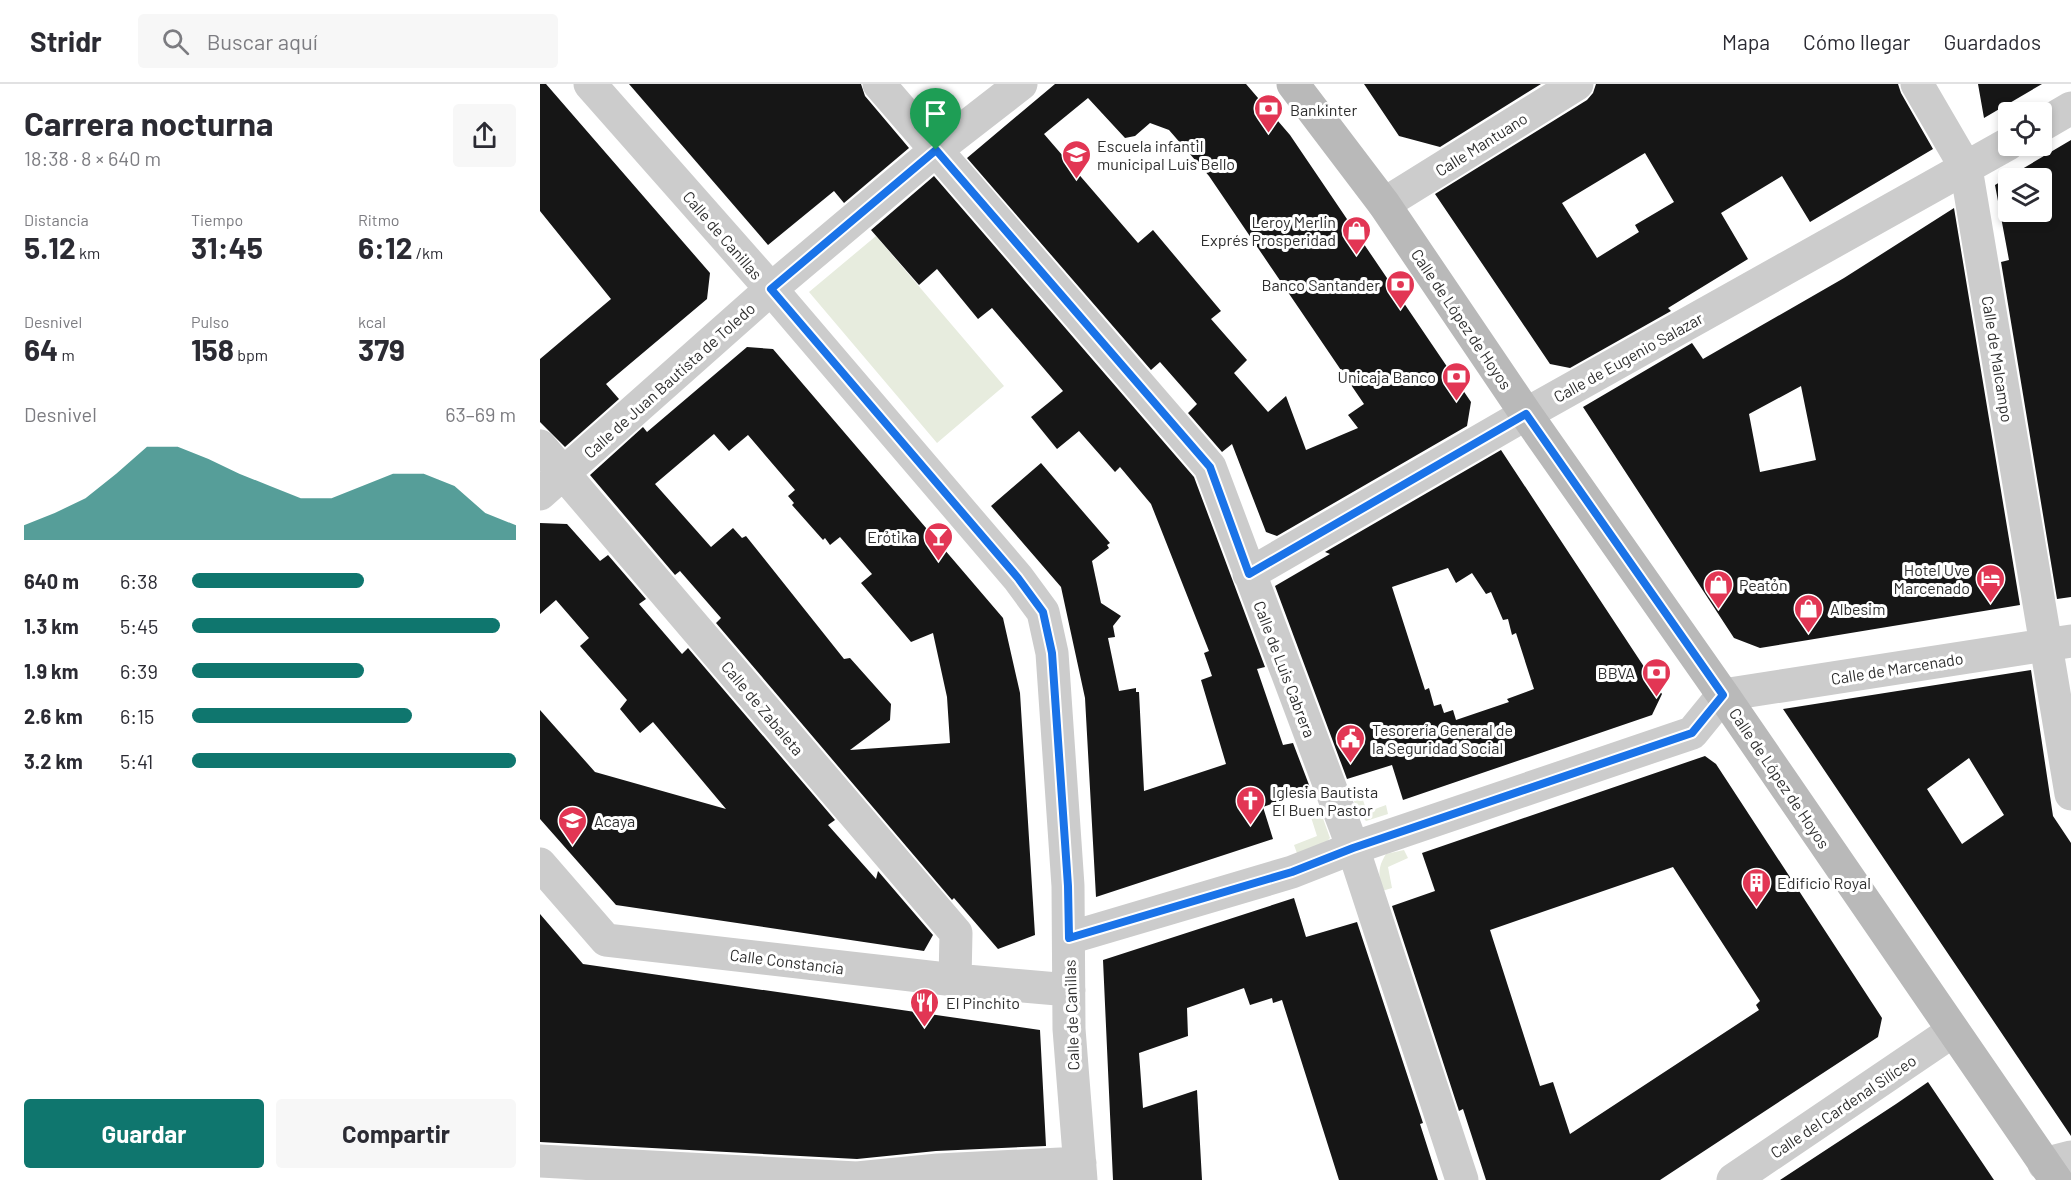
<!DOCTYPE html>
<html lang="es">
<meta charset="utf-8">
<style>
body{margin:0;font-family:Barlow,sans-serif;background:#f7f7f7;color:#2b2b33;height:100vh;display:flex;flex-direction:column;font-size:22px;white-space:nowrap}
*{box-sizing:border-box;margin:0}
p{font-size:20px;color:#7c7c81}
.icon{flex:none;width:33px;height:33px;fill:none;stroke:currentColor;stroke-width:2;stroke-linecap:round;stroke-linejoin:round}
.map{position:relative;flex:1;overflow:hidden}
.sheet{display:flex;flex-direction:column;background:#fff;width:540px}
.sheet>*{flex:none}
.controls{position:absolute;left:1458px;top:18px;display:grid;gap:12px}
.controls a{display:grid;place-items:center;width:54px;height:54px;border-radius:6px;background:#fff;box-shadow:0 3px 9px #0003;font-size:30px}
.pin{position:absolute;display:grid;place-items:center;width:51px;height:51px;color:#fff;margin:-62px -26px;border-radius:50% 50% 50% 0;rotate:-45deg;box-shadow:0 0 6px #0007}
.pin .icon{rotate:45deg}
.round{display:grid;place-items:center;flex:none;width:63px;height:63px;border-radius:6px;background:#f7f7f7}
.head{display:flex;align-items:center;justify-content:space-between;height:102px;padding:0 24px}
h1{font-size:33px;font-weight:700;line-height:45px}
.metrics{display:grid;grid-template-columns:repeat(3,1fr);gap:9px;height:102px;padding:6px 24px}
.metrics div{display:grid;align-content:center}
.metrics b{font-size:30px;font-weight:700}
.metrics small{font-size:16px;font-weight:400}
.metrics p{font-size:16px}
.chart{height:168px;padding:12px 24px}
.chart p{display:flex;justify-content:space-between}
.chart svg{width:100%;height:108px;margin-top:6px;fill:#0f766e;opacity:.7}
.cta{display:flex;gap:12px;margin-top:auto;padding:12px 24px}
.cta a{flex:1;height:69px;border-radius:6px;background:#0f766e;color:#fff;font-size:24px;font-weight:700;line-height:69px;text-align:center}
.cta a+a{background:#f7f7f7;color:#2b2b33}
ul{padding:0 24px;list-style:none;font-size:20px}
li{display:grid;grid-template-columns:96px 72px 1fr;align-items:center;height:45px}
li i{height:15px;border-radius:8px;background:#0f766e}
header{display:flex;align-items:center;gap:36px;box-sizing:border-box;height:84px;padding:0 30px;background:#fff;border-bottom:2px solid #e1e1e2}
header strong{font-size:28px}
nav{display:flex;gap:33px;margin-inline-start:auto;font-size:21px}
.search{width:420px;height:54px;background:#f7f7f7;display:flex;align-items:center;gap:15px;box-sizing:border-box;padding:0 21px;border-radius:6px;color:#7c7c81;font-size:22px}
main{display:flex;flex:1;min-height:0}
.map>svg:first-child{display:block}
.green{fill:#e7ecde}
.building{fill:#161616;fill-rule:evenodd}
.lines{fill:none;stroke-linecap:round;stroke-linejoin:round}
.street{stroke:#ccc;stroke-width:33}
.secondary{stroke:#b9b9b9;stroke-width:33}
.route-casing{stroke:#fff;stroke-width:12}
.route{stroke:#1a73e8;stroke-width:8}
.labels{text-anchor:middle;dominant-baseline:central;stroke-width:6;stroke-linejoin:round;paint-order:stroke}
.poi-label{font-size:16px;fill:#2f2f2f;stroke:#fff;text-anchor:start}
.street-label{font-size:16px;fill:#2f2f2f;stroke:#fff}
</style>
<header>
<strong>Stridr</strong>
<div class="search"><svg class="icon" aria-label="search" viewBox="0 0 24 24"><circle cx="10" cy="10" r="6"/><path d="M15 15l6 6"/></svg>Buscar aquí</div>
<nav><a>Mapa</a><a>Cómo llegar</a><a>Guardados</a></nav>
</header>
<main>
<section class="sheet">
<div class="head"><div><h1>Carrera nocturna</h1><p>18:38 · 8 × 640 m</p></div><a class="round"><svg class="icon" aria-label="share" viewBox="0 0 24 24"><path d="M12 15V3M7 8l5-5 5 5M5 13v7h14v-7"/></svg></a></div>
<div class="metrics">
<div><p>Distancia</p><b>5.12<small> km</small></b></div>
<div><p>Tiempo</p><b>31:45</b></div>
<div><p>Ritmo</p><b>6:12<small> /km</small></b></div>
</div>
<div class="metrics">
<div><p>Desnivel</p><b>64<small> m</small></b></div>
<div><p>Pulso</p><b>158<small> bpm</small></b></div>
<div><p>kcal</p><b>379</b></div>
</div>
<div class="chart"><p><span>Desnivel</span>63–69 m</p>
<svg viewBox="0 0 160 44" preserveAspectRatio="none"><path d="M0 44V38L10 33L20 27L30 17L40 6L50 6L60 11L70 17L80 22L90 27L100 27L110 22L120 17L130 17L140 22L150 33L160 38V44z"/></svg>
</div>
<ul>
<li><b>640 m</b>6:38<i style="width:53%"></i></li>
<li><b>1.3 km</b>5:45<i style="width:95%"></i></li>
<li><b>1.9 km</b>6:39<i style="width:53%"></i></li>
<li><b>2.6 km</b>6:15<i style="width:68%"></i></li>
<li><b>3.2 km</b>5:41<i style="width:100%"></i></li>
</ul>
<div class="cta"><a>Guardar</a><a>Compartir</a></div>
</section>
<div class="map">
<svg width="1531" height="1096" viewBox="0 0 1531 1096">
<rect width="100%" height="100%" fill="#fff"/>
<path class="green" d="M 336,152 L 464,302 L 397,359 L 269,208 Z
M 821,710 L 827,728 L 846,721 L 848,730 L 826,737 L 818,728 L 812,712 Z
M 780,726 L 790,754 L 782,763 L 758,772 L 754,761 L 777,752 L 770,730 Z
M 864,766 L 868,774 L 848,783 L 852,804 L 842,807 C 839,792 837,784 846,770 Z"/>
<path class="building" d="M 0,0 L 6,0 L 170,189 L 167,215 L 66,300 L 79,315 L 25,363 L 0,338 L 0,275 L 71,215 L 0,127 Z
M 89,0 L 321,0 L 325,12 L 369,64 L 304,119 L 294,107 L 228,161 Z
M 515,0 L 706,0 L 750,51 L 931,318 L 927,342 L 737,452 L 726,448 L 692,360 L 682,368 L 648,329 L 657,320 L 620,278 L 611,286 L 427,74 ZM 548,14 L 585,54 L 595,52 L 610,39 L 629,46 L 669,92 L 824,320 L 808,331 L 818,344 L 766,366 L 746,312 L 728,328 L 694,289 L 707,276 L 671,235 L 681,227 L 613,146 L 598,159 L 504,50 Z
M 824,0 L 1001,0 L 900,63 L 859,52 Z
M 1056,0 L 1358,0 L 1361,9 L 1393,65 L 1270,138 L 1242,92 L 1181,129 L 1208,175 L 1128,224 L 1131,227 L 1030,284 L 1010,280 L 895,110 L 1047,16 L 1053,9 ZM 1105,69 L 1134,118 L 1095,141 L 1099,148 L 1057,174 L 1022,119 Z
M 1438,0 L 1502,0 L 1444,34 Z
M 1531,56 L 1531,513 L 1517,515 L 1461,178 L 1469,176 L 1455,101 ZM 1468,94 L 1502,94 L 1502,128 L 1468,128 Z
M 394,92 L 654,393 L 725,583 L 717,585 L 743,661 L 753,659 L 771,706 L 723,723 L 733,755 L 556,813 L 545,614 L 521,503 L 451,422 L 501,379 L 570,459 L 567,461 L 569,464 L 552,477 L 561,519 L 581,532 L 573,542 L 575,553 L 568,554 L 579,607 L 596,604 L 596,608 L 599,608 L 604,707 L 686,680 L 661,596 L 672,592 L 664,569 L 669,567 L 611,420 L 580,383 L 575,388 L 539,347 L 517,365 L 491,333 L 523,307 L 452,224 L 438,235 L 397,185 L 379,201 L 331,146 Z
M 1414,124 L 1480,521 L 1220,564 L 1194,554 L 1043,323 L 1152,259 L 1163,275 L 1304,194 ZM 1261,302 L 1276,376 L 1220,388 L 1209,330 Z
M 207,263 L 233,265 L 463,534 L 480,609 L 495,851 L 458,865 L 414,814 L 412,816 L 176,539 L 181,534 L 140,487 L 135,491 L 50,391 L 103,343 L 107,348 ZM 174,350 L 189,367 L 208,351 L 255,406 L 248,412 L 254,419 L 252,421 L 283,456 L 285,454 L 290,461 L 300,453 L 332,490 L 321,499 L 371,558 L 393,549 L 407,613 L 410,659 L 310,666 L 350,636 L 351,620 L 310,574 L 304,575 L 206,452 L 202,454 L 193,444 L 171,463 L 115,400 Z
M 961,366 L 1122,610 L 1112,631 L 863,716 L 852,681 L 807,695 L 735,502 L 790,470 L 785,468 ZM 908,484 L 916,499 L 932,489 L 946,510 L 951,508 L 963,536 L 968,535 L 972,551 L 976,549 L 994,605 L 967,615 L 969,618 L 916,636 L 913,626 L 904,629 L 901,620 L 894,622 L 889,604 L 885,606 L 852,503 Z
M 0,439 L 27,440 L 60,477 L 68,471 L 106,515 L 99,520 L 142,570 L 148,564 L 295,736 L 288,741 L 336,795 L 338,787 L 393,851 L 384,867 L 76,821 L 0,735 L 0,626 L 55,688 L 186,725 L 113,638 L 100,649 L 80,625 L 87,616 L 40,562 L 49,554 L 16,516 L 0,530 Z
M 1491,586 L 1513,732 L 1531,759 L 1531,1052 L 1243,625 ZM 1429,674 L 1464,731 L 1422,760 L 1387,705 Z
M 1165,672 L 1176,680 L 1342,934 L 1338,953 L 1120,1096 L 946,1096 L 923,1025 L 919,1027 L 852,822 L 895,807 L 882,769 ZM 1133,783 L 1220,917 L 1216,921 L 1219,926 L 1030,1050 L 1013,998 L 1000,1002 L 950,846 Z
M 754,814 L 766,853 L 817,838 L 883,1039 L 880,1040 L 898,1096 L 799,1096 L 742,916 L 733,919 L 732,914 L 710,921 L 704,904 L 647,924 L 648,952 L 599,969 L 603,1024 L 657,1006 L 662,1096 L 573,1096 L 563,876 Z
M 0,830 L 43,880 L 500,946 L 506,1062 L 396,1067 L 317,1075 L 0,1058 Z
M 1388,998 L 1454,1096 L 1240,1096 L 1356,1020 Z"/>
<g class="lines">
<path class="street" d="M 50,0 L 231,205 L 478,494 L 503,528 L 512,569 L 528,802 L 529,945 L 541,1096
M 339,0 L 670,383 L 813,764 L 922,1096
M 1377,0 L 1426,84 L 1531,710
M 1502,41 L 1531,24
M 844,120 L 1037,0
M 0,362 L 416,849 L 415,896
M 0,410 L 231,205 L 396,66 L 481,0
M 709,490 L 986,330 L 1468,60
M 0,780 L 66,856 L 415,896 L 529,906
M 529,854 L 752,788 L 813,764 L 1152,649 L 1183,611 L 1531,557
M 0,1077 L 317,1094 L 398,1086 L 540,1079
M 1504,1080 L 1531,1073
M 1193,1096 L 1413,947"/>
<path class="secondary" d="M 753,0 L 844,120 L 986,330 L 1183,611 L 1516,1096"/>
</g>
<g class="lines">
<defs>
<path id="route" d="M 396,66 L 670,383 L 709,490 L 986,330 L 1183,611 L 1152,649 L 813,764 L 752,788 L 529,854 L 528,802 L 512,569 L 503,528 L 478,494 L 231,205 Z"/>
</defs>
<use href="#route" class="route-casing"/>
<use href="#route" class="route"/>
</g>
<defs>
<symbol id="bank-pin" viewBox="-11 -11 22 30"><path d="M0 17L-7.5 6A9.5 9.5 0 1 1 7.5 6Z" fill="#e23654" stroke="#fff"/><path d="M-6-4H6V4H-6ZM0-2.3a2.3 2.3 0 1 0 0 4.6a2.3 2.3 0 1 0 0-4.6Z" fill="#fff"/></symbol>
<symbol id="school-pin" viewBox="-11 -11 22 30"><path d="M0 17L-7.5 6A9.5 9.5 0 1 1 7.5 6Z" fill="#e23654" stroke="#fff"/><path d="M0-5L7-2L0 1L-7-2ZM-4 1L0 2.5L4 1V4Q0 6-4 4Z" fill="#fff"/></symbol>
<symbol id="shop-pin" viewBox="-11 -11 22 30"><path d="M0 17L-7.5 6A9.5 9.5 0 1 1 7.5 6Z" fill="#e23654" stroke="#fff"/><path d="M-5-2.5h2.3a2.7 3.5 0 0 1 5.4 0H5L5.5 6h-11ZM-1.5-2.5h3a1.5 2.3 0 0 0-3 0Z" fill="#fff"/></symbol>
<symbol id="bar-pin" viewBox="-11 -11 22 30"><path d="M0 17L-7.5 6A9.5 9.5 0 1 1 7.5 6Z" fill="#e23654" stroke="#fff"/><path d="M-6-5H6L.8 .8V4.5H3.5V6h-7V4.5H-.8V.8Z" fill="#fff"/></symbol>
<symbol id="hotel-pin" viewBox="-11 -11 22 30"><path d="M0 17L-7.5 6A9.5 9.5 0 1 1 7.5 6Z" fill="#e23654" stroke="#fff"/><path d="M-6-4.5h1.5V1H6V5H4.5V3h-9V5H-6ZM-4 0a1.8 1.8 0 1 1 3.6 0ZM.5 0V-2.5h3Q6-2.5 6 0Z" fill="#fff"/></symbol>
<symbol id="civic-pin" viewBox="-11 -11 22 30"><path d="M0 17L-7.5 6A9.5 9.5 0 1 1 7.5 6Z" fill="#e23654" stroke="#fff"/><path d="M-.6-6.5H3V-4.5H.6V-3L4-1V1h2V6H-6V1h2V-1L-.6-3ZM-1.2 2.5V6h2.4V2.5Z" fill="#fff"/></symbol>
<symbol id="church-pin" viewBox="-11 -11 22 30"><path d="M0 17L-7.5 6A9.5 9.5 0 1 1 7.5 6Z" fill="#e23654" stroke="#fff"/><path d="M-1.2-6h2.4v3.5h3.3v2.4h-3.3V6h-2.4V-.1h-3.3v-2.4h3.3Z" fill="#fff"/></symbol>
<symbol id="building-pin" viewBox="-11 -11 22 30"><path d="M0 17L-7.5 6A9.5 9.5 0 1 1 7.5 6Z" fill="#e23654" stroke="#fff"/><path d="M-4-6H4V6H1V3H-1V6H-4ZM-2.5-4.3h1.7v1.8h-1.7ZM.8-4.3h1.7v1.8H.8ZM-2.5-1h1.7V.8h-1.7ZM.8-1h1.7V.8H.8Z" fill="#fff"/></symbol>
<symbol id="restaurant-pin" viewBox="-11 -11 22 30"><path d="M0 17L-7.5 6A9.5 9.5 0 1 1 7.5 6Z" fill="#e23654" stroke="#fff"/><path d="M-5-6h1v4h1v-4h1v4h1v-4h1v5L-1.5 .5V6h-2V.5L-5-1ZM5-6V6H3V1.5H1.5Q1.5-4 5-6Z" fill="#fff"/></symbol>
</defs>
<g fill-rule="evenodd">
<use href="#bank-pin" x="712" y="8" width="33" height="45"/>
<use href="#school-pin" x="520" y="54" width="33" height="45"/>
<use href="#shop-pin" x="800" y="130" width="33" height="45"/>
<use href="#bank-pin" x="844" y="184" width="33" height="45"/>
<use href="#bank-pin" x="900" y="276" width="33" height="45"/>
<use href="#bar-pin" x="382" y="436" width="33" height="45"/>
<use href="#hotel-pin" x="1434" y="478" width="33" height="45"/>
<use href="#shop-pin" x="1162" y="484" width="33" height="45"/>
<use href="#shop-pin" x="1252" y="508" width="33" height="45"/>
<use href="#bank-pin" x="1100" y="572" width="33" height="45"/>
<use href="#civic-pin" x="794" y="638" width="33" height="45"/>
<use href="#church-pin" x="694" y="700" width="33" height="45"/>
<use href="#school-pin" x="16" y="720" width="33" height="45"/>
<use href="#building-pin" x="1200" y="782" width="33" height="45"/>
<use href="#restaurant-pin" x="368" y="902" width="33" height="45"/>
</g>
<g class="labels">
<g class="poi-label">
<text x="750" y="25">Bankinter</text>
<text x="557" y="61">Escuela infantil<tspan x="557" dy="18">municipal Luis Bello</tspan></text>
<text x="796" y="137" text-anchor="end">Leroy Merlin<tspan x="796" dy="18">Exprés Prosperidad</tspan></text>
<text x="840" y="200" text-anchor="end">Banco Santander</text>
<text x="896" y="292" text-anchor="end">Unicaja Banco</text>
<text x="377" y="452" text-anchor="end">Erótika</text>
<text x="1430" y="485" text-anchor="end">Hotel Uve<tspan x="1430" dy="18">Marcenado</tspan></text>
<text x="1199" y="500">Peatón</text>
<text x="1290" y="524">Albesim</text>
<text x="1095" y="588" text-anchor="end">BBVA</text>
<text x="832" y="645">Tesorería General de<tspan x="832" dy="18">la Seguridad Social</tspan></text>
<text x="732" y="707">Iglesia Bautista<tspan x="732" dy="18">El Buen Pastor</tspan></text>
<text x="54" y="736">Acaya</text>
<text x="1237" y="798">Edificio Royal</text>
<text x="406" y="918">El Pinchito</text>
</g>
<g class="street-label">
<text transform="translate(941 60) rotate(-32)">Calle Mantuano</text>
<text transform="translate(183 151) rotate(49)">Calle de Canillas</text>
<text transform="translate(922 235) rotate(56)">Calle de López de Hoyos</text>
<text transform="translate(1088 273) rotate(-29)">Calle de Eugenio Salazar</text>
<text transform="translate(1458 275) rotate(81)">Calle de Malcampo</text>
<text transform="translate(129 296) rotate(-42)">Calle de Juan Bautista de Toledo</text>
<text transform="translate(1357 584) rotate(-9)">Calle de Marcenado</text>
<text transform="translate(745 585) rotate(69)">Calle de Luis Cabrera</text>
<text transform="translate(223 624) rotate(50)">Calle de Zabaleta</text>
<text transform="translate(1240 694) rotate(56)">Calle de López de Hoyos</text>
<text transform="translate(247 877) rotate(7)">Calle Constancia</text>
<text transform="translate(531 931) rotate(-92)">Calle de Canillas</text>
<text transform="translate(1303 1022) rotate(-34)">Calle del Cardenal Silíceo</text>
</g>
</g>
</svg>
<div class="controls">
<a><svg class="icon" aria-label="locate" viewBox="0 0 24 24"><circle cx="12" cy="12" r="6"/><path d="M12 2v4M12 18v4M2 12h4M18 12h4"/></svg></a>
<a><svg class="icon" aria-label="layers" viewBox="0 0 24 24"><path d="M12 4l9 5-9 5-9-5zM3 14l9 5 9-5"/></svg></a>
</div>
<div class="pin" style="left:396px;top:66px;background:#1e9e55"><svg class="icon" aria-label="arrive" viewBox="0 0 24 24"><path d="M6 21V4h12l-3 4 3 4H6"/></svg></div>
</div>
</main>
